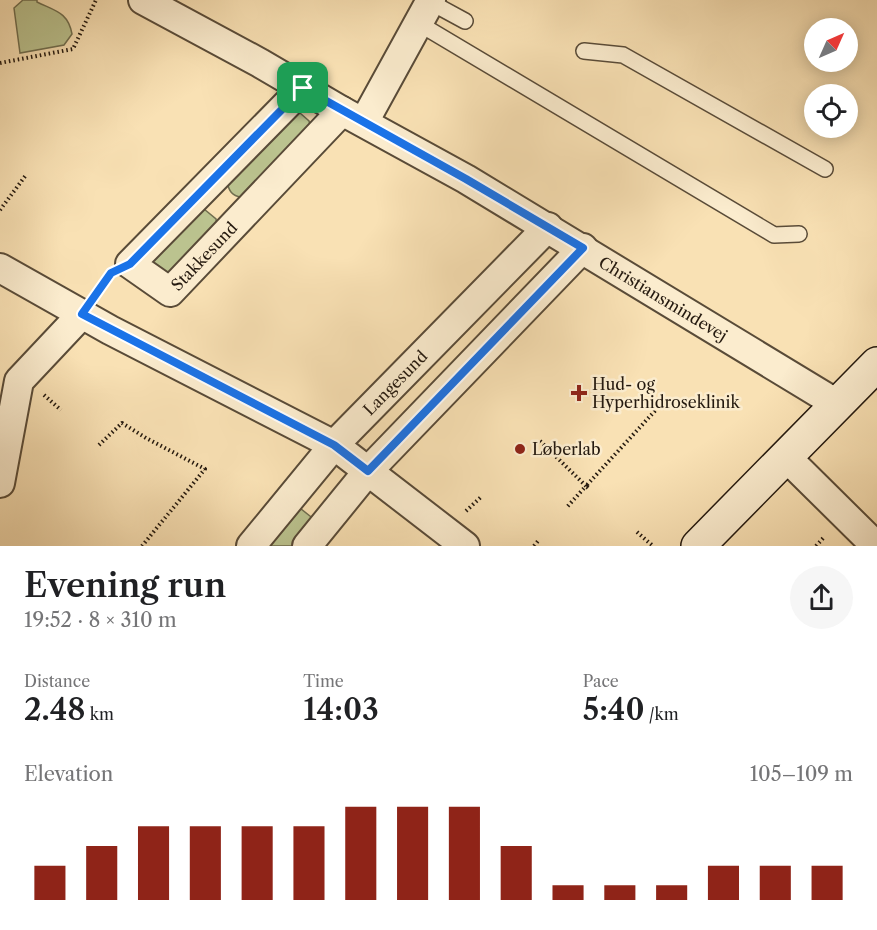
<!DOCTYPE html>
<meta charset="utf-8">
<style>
body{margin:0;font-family:"Libre Caslon Text",serif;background:#f6f6f6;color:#202124;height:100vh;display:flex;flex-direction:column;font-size:22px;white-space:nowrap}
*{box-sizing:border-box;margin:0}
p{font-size:20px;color:#757577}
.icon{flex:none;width:33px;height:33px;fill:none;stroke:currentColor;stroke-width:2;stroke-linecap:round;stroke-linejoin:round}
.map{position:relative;height:546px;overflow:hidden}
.drawer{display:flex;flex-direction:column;background:#fff;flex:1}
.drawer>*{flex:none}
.needle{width:39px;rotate:45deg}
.fabs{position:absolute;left:804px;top:18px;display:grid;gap:12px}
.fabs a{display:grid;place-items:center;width:54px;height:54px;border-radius:50%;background:#fff;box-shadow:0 3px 15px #0003;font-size:30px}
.pin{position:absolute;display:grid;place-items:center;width:51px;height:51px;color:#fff;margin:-26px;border-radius:12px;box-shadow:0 3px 9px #0006}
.round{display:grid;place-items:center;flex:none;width:63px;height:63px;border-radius:32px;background:#f6f6f6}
.headline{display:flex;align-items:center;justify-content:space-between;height:102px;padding:0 24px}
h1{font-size:33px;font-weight:600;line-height:45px}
.metrics{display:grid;grid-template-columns:repeat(3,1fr);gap:9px;height:102px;padding:6px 24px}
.metrics div{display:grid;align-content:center}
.metrics b{font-size:30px;font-weight:600}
.metrics small{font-size:16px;font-weight:400}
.metrics p{font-size:16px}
.chart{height:168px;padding:12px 24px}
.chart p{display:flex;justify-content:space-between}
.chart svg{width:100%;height:108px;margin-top:6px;stroke:#8f2418;stroke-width:6}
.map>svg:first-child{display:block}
.green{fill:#bbc38f;stroke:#706e4f;stroke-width:1.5}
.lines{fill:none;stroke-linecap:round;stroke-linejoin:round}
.lane-casing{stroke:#594b38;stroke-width:18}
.street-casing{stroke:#594b38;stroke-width:32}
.secondary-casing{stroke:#24190f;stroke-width:36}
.path{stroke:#24190f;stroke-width:4;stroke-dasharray:1.5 3;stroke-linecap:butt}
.lane{stroke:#fbecce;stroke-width:15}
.street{stroke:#fbecce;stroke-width:28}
.secondary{stroke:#fbecce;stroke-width:33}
.route-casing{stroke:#fff;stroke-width:12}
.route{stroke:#1a73e8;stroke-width:8}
.poi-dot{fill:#8f2418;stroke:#fbecce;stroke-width:2}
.labels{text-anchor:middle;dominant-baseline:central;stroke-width:5;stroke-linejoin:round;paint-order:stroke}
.street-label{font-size:16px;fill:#24190f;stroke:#fbecce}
.poi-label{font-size:16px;fill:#24190f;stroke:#fbecce;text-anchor:start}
</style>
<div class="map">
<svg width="877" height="546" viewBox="0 0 877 546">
<rect width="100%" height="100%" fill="#f9e1b4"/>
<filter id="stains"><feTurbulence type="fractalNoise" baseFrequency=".00333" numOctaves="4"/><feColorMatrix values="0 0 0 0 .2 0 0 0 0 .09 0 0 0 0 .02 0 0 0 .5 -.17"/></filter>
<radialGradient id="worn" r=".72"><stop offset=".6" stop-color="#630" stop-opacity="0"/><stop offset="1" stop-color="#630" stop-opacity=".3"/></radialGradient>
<path class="green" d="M 23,0 L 37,0 L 37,2 C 55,11 68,12 72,34 L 64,45 L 20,53 L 14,8 Z
M 300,113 L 309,121 L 311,129 L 241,197 C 232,196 229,191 227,182 L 288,115 Z
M 204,209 L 216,219 L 217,227 L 173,274 L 163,275 L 152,263 L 152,256 Z
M 296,505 L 315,520 L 294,546 L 258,546 Z"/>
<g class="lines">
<defs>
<path id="lane" d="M 430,2 L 465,21
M 418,23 L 774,235 L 799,234
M 584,51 L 623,55 L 825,169"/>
<g id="street">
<path id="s1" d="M 143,0 L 260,63 L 342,111 L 466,179 L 837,404"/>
<path id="s2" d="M 303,88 L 130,264 L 170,292 L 342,111"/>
<path d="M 364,122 L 431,0"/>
<path d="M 0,268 L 110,330 L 334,445 L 465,546"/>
<path d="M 785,456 L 876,546"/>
<path d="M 0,483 L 19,381 L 82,314"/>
<path id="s3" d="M 251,546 L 334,445 L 548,227"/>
<path d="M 307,546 L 368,471 L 583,248"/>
</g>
<path id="secondary" d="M 698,546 L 877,364"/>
</defs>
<use href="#lane" class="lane-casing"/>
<use href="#street" class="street-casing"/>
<use href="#secondary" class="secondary-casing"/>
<path class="path" d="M 0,63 L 73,49 L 96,0
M 0,210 L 26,175
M 98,292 L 107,278
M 44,395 L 61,410
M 540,441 L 586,486 L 567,507
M 99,445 L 122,423 L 146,438 L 205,469 L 142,546
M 588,488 L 586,486 L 664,401
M 466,511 L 482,496
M 637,532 L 653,546
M 534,546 L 538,541
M 816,546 L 825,536"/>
<use href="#lane" class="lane"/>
<use href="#street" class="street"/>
<use href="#secondary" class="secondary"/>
</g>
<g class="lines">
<defs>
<path id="route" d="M 303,88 L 466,179 L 583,248 L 368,471 L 334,445 L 82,314 L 111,273 L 130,264 Z"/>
</defs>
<use href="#route" class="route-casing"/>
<use href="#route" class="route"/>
</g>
<g class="poi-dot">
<path d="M576 384h6v6h6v6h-6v6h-6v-6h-6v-6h6z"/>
<circle cx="520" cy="449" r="6"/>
</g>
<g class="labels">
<g class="street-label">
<text stroke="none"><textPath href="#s2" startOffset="345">Stakkesund</textPath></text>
<text stroke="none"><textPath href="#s1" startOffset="600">Christiansmindevej</textPath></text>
<text stroke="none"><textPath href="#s3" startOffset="218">Langesund</textPath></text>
</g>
<g class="poi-label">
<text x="592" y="384">Hud- og<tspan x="592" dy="18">Hyperhidroseklinik</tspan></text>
<text x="532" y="449">Løberlab</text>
</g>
</g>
<rect width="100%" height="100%" filter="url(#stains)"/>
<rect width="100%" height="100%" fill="url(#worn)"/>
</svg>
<div class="fabs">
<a><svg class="needle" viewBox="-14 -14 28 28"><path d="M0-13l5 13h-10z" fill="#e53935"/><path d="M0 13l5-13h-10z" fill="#757577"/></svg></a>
<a><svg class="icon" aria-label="locate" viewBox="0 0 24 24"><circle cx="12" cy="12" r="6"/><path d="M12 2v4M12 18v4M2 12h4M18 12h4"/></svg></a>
</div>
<div class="pin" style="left:303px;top:88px;background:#1e9e55"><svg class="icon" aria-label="arrive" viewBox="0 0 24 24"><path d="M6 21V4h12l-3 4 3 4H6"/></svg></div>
</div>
<section class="drawer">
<div class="headline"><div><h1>Evening run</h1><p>19:52 · 8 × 310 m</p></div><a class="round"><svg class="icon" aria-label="share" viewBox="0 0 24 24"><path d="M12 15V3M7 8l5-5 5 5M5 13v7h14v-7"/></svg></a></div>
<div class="metrics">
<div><p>Distance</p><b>2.48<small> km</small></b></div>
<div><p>Time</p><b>14:03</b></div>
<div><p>Pace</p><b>5:40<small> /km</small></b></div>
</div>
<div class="chart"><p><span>Elevation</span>105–109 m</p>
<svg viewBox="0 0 160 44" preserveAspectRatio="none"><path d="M5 44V30M15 44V22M25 44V14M35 44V14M45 44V14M55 44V14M65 44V6M75 44V6M85 44V6M95 44V22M105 44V38M115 44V38M125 44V38M135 44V30M145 44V30M155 44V30"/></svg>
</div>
</section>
